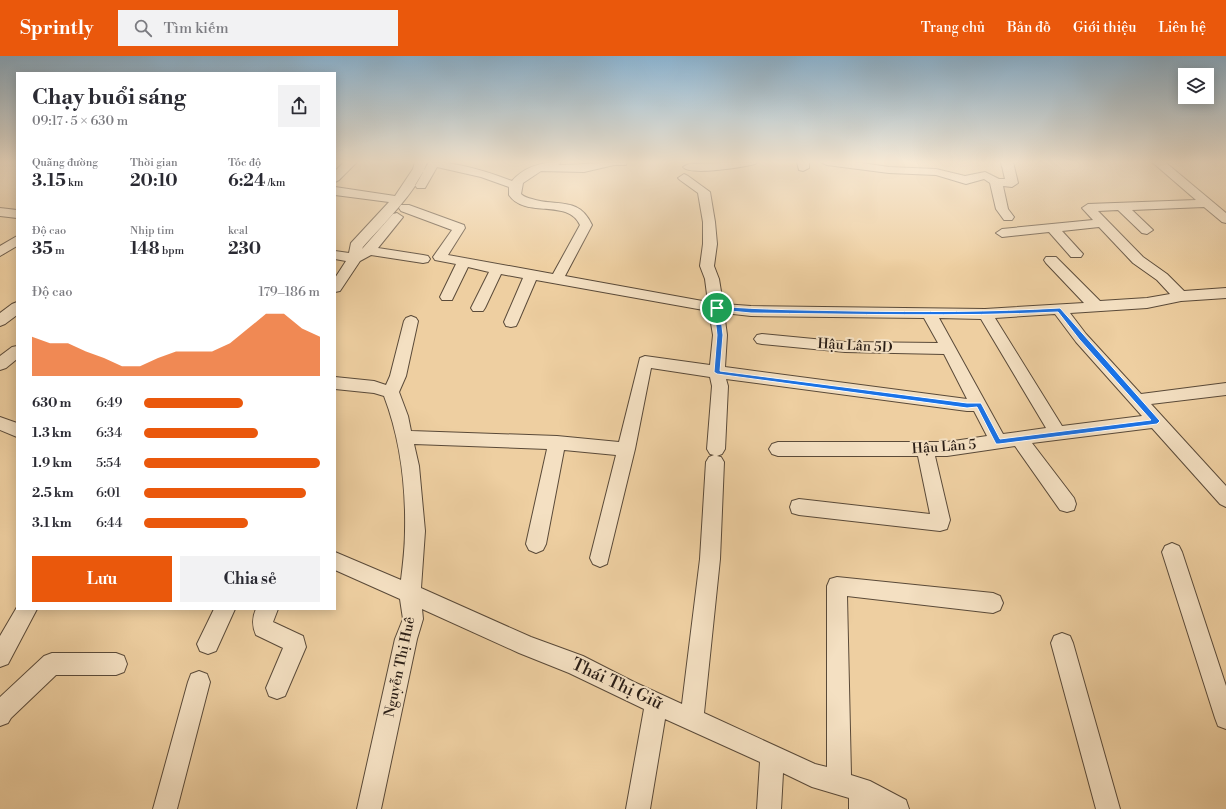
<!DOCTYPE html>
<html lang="vi">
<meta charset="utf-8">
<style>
body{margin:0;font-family:"Libre Bodoni",serif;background:#f2f2f3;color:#2b2b33;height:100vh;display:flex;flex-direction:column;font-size:15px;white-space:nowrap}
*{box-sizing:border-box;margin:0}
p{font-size:13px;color:#7c7c81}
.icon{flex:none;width:22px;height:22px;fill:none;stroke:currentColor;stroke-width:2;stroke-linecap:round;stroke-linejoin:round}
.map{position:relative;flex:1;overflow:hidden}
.side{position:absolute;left:16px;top:16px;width:320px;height:538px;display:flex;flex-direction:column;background:#fff;border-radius:0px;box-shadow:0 2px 10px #0003}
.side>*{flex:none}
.buttons{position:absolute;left:1178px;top:12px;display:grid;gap:8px}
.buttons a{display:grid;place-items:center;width:36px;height:36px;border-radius:0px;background:#fff;box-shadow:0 2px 10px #0003;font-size:20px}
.pin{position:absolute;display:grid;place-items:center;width:34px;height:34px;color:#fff;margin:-17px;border:2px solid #fff;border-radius:50%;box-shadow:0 1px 4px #0007}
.round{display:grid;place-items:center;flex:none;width:42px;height:42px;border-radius:0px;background:#f2f2f3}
.summary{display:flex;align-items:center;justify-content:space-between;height:68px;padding:0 16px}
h1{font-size:22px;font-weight:700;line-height:30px}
.figures{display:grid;grid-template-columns:repeat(3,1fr);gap:6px;height:68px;padding:4px 16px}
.figures div{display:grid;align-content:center}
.figures b{font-size:17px;font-weight:700}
.figures small{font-size:11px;font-weight:400}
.figures p{font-size:11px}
.chart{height:112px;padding:8px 16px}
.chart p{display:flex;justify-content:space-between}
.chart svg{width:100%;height:72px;margin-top:4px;fill:#ea580c;opacity:.7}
.cta{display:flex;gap:8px;margin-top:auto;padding:8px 16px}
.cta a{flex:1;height:46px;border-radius:0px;background:#ea580c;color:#fff;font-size:16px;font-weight:700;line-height:46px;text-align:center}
.cta a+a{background:#f2f2f3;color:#2b2b33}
ul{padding:0 16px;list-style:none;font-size:13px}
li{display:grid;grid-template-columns:64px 48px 1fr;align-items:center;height:30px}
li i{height:10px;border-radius:5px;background:#ea580c}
header{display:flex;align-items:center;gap:24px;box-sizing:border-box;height:56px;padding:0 20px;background:#ea580c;color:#fff}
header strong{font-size:19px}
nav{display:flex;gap:22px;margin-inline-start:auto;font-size:14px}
.search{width:280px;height:36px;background:#f2f2f3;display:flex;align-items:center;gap:10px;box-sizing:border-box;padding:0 14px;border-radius:0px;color:#7c7c81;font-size:15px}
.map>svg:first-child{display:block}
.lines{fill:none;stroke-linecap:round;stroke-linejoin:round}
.minor-casing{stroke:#5a4a39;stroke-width:2}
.minor{fill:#f4e0c2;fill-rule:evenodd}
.route{fill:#1a73e8;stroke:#fff;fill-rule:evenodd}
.labels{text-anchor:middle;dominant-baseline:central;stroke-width:4;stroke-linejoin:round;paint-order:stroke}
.street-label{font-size:14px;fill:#291d16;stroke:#f4e0c2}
.near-street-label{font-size:17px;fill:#291d16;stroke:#f4e0c2}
</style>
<header>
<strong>Sprintly</strong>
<div class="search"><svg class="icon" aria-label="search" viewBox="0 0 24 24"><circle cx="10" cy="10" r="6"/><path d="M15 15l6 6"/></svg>Tìm kiếm</div>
<nav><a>Trang chủ</a><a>Bản đồ</a><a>Giới thiệu</a><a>Liên hệ</a></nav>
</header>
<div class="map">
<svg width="1226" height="753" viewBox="0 0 1226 753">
<rect width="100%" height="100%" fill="#eecfa1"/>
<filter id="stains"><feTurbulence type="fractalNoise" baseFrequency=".005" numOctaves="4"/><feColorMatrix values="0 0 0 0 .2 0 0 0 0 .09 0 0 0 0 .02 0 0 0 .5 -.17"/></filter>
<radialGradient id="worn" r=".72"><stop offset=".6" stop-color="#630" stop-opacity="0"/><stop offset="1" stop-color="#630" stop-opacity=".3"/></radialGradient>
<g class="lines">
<defs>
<path id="minor" d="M 344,106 L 357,106 L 339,124 L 335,126 L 335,115 Z
M 415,106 L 427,106 C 419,134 382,169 363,191 L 362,193 L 393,158 L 397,157 L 403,161 L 378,192 L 423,199 L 428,200 L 430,203 L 428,206 L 423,207 L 371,199 L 360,205 L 340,235 L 335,236 L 335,222 L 346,205 L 335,203 L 335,195 L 349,197 L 351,187 L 389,146 L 335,139 L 335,131 L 395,140 L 413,113 Z
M 429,106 C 457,106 486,115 512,125 C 525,110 542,106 561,106 L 558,109 C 581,109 604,106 627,106 L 626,109 L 614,109 L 584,116 L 541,115 L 523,127 L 521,138 C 524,141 528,142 532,143 C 557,151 579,140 592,169 L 565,220 L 708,246 L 705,223 L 700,210 L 703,188 L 703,166 L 698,137 L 680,124 L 678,122 L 684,118 L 688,120 L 710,136 L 715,166 L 717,188 L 714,210 L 719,223 L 723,248 L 751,250 L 985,253 L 1084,247 L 1046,207 L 1044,204 L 1046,201 L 1056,201 L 1100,245 L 1147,242 L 1170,238 L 1157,224 L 1133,207 L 1099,171 L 1062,175 L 1083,198 L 1081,201 L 1071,201 L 1049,176 L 1002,181 L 996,177 L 1002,173 L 1093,164 L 1082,152 L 1088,148 L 1196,144 L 1152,106 L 1165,106 L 1226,157 L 1226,167 L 1222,166 L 1204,151 L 1132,154 L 1153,174 L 1147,178 L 1142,177 L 1118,154 L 1098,155 L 1143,201 L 1167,218 L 1184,235 L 1226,232 L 1226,242 L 1181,245 L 1147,252 L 1070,257 L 1086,278 L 1141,338 L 1226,327 L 1226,339 L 1151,348 L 1226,430 L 1226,451 L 1220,448 L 1152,372 L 1032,387 L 1074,442 L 1076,448 L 1074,454 L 1067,456 L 1060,454 L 1015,390 L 947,400 L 935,400 L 950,464 L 947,473 L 940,475 L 799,459 L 792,457 L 790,451 L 792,445 L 799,443 L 930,458 L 918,400 L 778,400 L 772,398 L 769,393 L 772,388 L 778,386 L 947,386 L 987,380 L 974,355 L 967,355 L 726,323 L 728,330 L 725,393 L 722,398 L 717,400 L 721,401 L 724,406 L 720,503 L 704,657 L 815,708 L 827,711 L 827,530 L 830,523 L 837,521 L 993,537 L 1000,540 L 1003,547 L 1000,554 L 993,557 L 847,540 L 851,719 L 870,725 L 906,744 L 909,753 L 849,753 L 849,742 L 812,731 L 783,717 L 781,753 L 757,753 L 760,706 L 665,663 L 650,753 L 626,753 L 644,653 L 569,617 L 519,597 L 422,553 L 423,563 L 417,583 L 381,753 L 357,753 L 395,583 L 403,563 L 400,543 L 335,514 L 335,496 L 401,524 C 403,508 405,491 405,475 C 406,430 400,382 384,340 L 374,337 L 335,333 L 335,321 L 374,325 L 386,329 L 390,320 L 404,265 L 406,262 L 411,260 L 416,262 L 418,265 L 406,320 L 399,336 L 408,360 L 411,375 L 557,380 L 619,386 L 640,302 L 645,300 L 710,309 L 713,279 L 709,255 L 536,224 L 518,266 L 516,270 L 511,271 L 506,270 L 504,266 L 523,222 L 501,218 L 485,252 L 483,255 L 473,255 L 471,252 L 489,216 L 468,211 L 452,244 L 442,244 L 440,241 L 456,208 L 435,204 L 433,201 L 452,174 L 401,155 L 399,152 L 401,149 L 409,149 L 464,169 L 465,172 L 448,199 L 553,218 L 580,169 C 568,142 525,163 509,139 L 509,131 L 481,121 L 437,111 L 425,132 L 417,132 L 415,129 ZM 724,257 L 751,260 L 924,262 L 938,287 L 845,286 L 762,278 L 757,279 L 754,283 L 757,287 L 762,288 L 845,296 L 944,298 L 967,343 L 725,311 L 727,279 ZM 1055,258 L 1076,286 L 1142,360 L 1062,370 L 995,262 ZM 939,262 L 981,263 L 1046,372 L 1003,378 ZM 651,312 L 710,321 L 712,330 L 707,393 L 710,398 L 714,399 L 709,401 L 706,406 L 700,503 L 682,648 L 634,626 L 583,600 L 531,581 L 421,532 L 425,475 L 419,410 L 414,388 L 547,393 L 526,488 L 529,494 L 536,497 L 543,494 L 546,488 L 564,394 L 616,399 L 590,502 L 593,508 L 600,511 L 607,508 L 635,393 Z
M 757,106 L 755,108 C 743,111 690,120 683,111 L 689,108 Z
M 797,106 L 809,106 L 809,112 L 803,115 L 799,114 Z
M 821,106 L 855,106 L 889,111 L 936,113 L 965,120 L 985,116 L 999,123 L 1005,123 L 1001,106 L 1013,106 L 1018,127 L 1012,131 L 1003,130 L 1008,153 L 1014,161 L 1012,164 L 1004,164 L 996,153 L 990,127 L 984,123 L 966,128 L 936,119 L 889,117 L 827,109 Z
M 0,152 L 17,154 L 17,162 L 0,160 Z
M 17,180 L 17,190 L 0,200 L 0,190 Z
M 17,246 L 17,259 L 5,268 L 0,270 L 0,257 L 12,248 Z
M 17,290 L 17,303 L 6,312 L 0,314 L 0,300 L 12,291 Z
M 0,361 L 17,367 L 17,381 L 0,374 Z
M 1172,487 L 1179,490 L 1182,496 L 1226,630 L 1226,673 L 1218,670 L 1215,662 L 1162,496 L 1165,490 Z
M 17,551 L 17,553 L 37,553 L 8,608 L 0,611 L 0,580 Z
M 214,553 L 235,553 L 216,595 L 208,598 L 200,595 L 197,588 Z
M 256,553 L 278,553 L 273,566 L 303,580 L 306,591 L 285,640 L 277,643 L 269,640 L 266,632 L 283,592 L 256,579 C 252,570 252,562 256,553 Z
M 1062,577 L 1070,580 L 1073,587 L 1120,753 L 1096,753 L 1051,587 L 1054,580 Z
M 52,597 L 116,597 L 124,600 L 127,608 L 124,616 L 116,619 L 56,619 L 11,662 L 8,667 L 0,670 L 0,641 L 44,600 Z
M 199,615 L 207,618 L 210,626 L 177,753 L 153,753 L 188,626 L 191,618 Z"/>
</defs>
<use href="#minor" class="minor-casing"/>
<use href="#minor" class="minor"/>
</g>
<linearGradient id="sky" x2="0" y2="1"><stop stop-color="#8bb4d2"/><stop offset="0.5" stop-color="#f7e9d5"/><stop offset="1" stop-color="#f7e9d5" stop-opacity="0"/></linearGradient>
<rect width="1226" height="212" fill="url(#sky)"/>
<path class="route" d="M 717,250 C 762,254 808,254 853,255 C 922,256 991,256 1060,252 L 1160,365 L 1157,368 L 999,388 L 996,388 L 977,351 L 967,352 L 717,318 L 714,316 L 717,279 L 714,252 ZM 720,254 L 751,257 C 854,258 956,261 1058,256 L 1079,283 L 1151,364 L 1000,383 L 981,347 L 967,347 L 720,315 L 723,279 Z"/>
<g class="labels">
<g class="street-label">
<text transform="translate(855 290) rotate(3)">Hậu Lân 5D</text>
<text transform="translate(944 391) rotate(-4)">Hậu Lân 5</text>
<text transform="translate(400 611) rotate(-78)">Nguyễn Thị Huê</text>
</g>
<g class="near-street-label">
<text transform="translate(617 628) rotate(25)">Thái Thị Giữ</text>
</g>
</g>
<rect width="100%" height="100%" filter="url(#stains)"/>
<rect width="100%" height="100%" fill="url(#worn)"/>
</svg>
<div class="buttons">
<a><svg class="icon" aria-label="layers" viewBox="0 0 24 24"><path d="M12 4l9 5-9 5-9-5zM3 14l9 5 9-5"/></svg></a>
</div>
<div class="pin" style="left:717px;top:252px;background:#1e9e55"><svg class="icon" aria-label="arrive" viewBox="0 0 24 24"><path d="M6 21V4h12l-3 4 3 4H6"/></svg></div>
<section class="side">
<div class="summary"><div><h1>Chạy buổi sáng</h1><p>09:17 · 5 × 630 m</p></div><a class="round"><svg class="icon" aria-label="share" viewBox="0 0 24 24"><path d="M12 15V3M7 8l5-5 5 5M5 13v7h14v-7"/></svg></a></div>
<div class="figures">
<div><p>Quãng đường</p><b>3.15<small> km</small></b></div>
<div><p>Thời gian</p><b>20:10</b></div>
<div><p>Tốc độ</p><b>6:24<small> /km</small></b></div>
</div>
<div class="figures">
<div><p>Độ cao</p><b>35<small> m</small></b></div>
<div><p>Nhịp tim</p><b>148<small> bpm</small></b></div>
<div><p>kcal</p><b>230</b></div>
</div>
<div class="chart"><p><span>Độ cao</span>179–186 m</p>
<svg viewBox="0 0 160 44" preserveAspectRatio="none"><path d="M0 44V20L10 24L20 24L30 29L40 33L50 38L60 38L70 33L80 29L90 29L100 29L110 24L120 15L130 6L140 6L150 15L160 20V44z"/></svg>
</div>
<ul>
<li><b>630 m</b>6:49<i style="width:56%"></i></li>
<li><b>1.3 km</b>6:34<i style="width:65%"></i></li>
<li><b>1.9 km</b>5:54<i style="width:100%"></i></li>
<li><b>2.5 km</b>6:01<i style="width:92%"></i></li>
<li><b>3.1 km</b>6:44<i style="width:59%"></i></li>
</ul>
<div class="cta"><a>Lưu</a><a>Chia sẻ</a></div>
</section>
</div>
